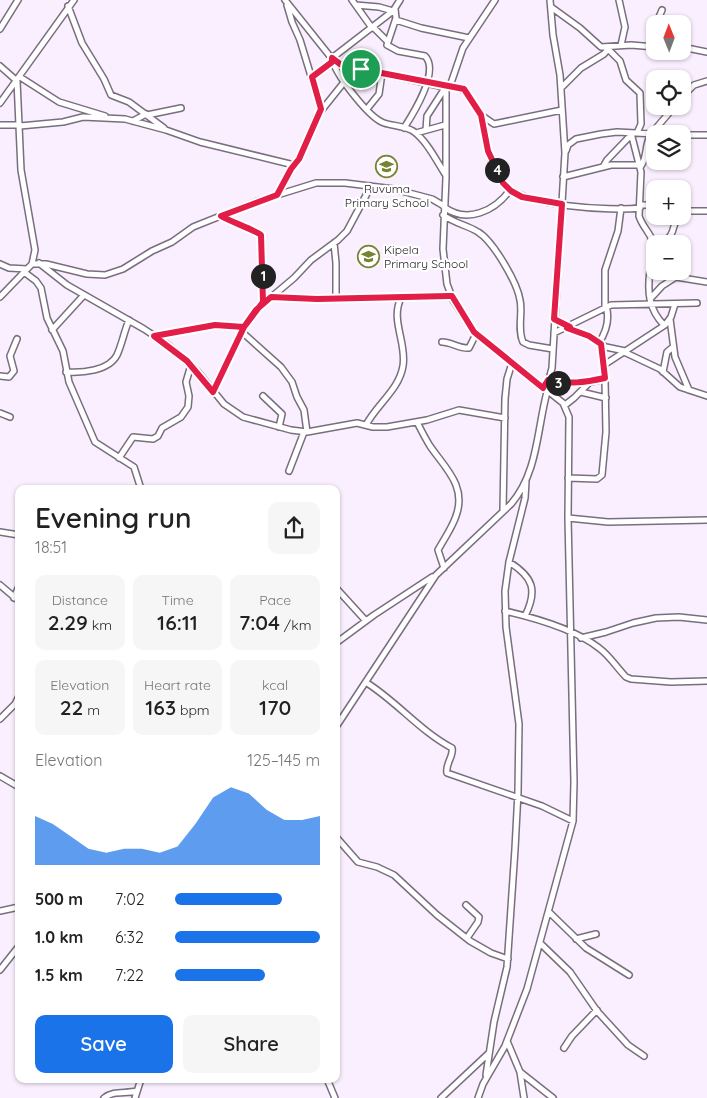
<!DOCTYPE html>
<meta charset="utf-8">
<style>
body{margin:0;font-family:Quicksand,sans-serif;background:#f6f6f6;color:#222;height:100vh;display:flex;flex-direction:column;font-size:19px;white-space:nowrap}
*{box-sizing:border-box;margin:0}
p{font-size:16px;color:#767676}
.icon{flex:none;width:28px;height:28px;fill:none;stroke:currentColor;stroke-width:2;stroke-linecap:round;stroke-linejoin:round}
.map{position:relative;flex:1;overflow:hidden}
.panel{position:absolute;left:15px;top:485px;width:325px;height:598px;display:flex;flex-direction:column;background:#fff;border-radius:10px;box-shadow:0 1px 4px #0004}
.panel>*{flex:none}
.needle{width:32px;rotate:359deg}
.buttons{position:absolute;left:646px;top:15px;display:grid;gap:10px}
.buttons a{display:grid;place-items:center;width:45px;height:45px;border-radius:10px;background:#fff;box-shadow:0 1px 4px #0004;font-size:25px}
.pin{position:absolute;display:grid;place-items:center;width:42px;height:42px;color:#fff;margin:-21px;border:2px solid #fff;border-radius:50%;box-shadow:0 1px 5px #0007}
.km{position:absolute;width:25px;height:25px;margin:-12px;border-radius:50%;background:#222;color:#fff;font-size:14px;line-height:25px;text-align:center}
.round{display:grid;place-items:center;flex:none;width:52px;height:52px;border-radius:10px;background:#f6f6f6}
.head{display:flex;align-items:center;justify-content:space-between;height:85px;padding:0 20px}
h1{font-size:28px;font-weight:600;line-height:38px}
.stats{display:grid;grid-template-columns:repeat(3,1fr);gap:8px;height:85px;padding:5px 20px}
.stats div{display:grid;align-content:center;border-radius:10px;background:#f6f6f6;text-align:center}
.stats b{font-size:21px;font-weight:600}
.stats small{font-size:14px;font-weight:400}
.stats p{font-size:14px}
.chart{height:140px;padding:10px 20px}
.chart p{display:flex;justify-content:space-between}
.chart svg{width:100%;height:90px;margin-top:5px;fill:#1a73e8;opacity:.7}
.action{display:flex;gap:10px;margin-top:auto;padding:10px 20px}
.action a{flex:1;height:58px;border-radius:10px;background:#1a73e8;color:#fff;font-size:20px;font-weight:600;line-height:58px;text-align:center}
.action a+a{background:#f6f6f6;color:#222}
ul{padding:0 20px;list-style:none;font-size:16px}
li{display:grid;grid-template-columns:80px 60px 1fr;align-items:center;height:38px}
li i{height:12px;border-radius:6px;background:#1a73e8}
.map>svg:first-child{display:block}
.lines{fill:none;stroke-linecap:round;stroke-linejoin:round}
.minor-casing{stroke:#7a6e7e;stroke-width:8}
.minor{stroke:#fff;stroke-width:5}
.route-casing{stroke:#fff;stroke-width:10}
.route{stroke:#e11d48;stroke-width:6}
.labels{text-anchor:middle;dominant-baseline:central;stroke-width:4.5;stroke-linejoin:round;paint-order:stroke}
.poi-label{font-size:12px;fill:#2a242b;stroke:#fff}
</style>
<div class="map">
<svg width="707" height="1098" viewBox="0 0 707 1098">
<rect width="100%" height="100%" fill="#faeffe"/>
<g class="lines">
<defs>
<path id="minor" d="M 285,0 L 329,55 L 340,64 L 444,87 L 446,91 L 446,178 L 443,249 L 447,284 L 453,300 L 474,332 L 563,403 L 569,417 L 568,518 L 574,782 L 573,821 L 527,989 L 505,1046 L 483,1084 L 478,1098
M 352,0 L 372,28
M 400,0 L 393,11 L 332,58 L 333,62 C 338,77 369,118 384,123 C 393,126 405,126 413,131 C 427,141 436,160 445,174
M 619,0 L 625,27 L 621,45
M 287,5 L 292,22 L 300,40 L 321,109
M 356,5 L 379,7 L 393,11
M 68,6 L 82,43 L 104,79 L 111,95 L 129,102 L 164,128
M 551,7 L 580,28 L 601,47 L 631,45 L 655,47
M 395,9 L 396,18 L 387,45 L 398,51 L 425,56 C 440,71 413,114 404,128
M 396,20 L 421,28 L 469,38
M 656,24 L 662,10
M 373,27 L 387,41
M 0,29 L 18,0
M 651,47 L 655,28
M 682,47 L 707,52
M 608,49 L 620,61 L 626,80 L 640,93 L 641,124 L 637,133
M 0,66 L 17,81 L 21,170 L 35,250 L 32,264 L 0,297
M 20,77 L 59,102 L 105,116
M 312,77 L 333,62
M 450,86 L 463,48 L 495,0
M 444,87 L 450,86 L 466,91 L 481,115 L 494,124 L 562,110
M 561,88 L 581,68 L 604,54 L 609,48
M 682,97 L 694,85 L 707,81
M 0,103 L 74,0
M 367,109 L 379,94 L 382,73
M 147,115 L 181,108
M 481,115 C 485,138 489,164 503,183 C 521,207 611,211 640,208
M 133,121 L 146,114
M 0,125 L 20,125
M 20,126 L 63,122 L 83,117 L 125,119 L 166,130 L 200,142 L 294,165
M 426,130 L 427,116 L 445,88
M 416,133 L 445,125
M 631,133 L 641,172 L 639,216 C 643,229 653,234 654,248 C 655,256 651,263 650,271 C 647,292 649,310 664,325
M 651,134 L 675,106
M 682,135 L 707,135
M 566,151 L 568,145 L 576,139 L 601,134 L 617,132 L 655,134
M 641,166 C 648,156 644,146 651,134
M 603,167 L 607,160 L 632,134
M 563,177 L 611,165 L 640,165
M 277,195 L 291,169 L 299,159 L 317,116 L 345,81
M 640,205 L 655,205
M 444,207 C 467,224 495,211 510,190
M 682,211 L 707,211
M 443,215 C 456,224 467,225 478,232 C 493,241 517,282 520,300 C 523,313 517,329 523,342 L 529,345 L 553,349
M 221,216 C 229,221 257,231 261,235 L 263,302
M 334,243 L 336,263 L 336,298
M 661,244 C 678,233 670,227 679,216
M 39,263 L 67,285 L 144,329 L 168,345 L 198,372 L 224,404 L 243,417 L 291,430 L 307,432 L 357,423 L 373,427 L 387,427 L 427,420 L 459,410 L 505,418
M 0,264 L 9,268 L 27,269
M 32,264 L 46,264 L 87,274 L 105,275 L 123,269 L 152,251 L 172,242 L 193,227 L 258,201 L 316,183 L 345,183 L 394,189 L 432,199 L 444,206
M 24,272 L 36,281 L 41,288 L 47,318 L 63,351 L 69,382 L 95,442 L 134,467 L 141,489
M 271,297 L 317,299 L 452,296
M 650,299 L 662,286 L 676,277 L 707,282
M 605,307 L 605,270 L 618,231 L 621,208
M 554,319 L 570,327
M 670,319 L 675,357 L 689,390
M 567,328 L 589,336 L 606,347 L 625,351
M 52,330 L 84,295
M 242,332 L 281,367 L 292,382 L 297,397 L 304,410 L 307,432
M 554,333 L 611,305 L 697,303
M 154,336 L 215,325 L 244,327
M 442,342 C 451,342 460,349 469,348 L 476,334
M 599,343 C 606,332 610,319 606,306
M 601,344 L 604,365
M 624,352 L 660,369 L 680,387 L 707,396
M 66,372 C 82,373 109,371 117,355 C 122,344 124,332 129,320
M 663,372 L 667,352 L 673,347
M 0,376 L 9,377 L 14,371 L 10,356 L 17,339
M 548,381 L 562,383 L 590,382
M 543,388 L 549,379 L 552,368 L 565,153 L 560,75 L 553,35 L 550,0
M 213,392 L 244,327 L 256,310 L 294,278 L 311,260 L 338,240 L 347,231 L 371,186
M 581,392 L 606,398
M 263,396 L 282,414 L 279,427
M 565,405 L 574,398 L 590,382 L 605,379 L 604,365 L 665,325 L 671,317 L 675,304
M 0,413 L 10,417
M 417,422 C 421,430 425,438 430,446 C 445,468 467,486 456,516 C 452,528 444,539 438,550 L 444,568
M 366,425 C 377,404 399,390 403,366 C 407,343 390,320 401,298
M 119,458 L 133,437 L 153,439 L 158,436 L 162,428 L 181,417 L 188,407 L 189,396 L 186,382 L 191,365
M 289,471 L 304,432
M 568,478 L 597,479 L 602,475 L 606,432 L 605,379
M 503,511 L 505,399 L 507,379 L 512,363
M 568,518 L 608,522 L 707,520
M 0,532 L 19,535
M 509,562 C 533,577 538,590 525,616
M 0,585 L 19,601
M 336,588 L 366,621
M 14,598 L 19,586
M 505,611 C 535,618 575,629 599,648 C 610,656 617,668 626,677 L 631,679 L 671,682 L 707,681
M 581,638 L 606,632 L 633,623 L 656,618 L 679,617 L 707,620
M 336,643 L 374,615 L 432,577
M 367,683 C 397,702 420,731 452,748 C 454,756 445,764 447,773 L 542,806 L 573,821
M 0,719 L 15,704 L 19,696
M 336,727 L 436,575 L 511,504 C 538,473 537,429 547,392
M 0,776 L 19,787
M 336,837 L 358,862 L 377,867 L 394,875 L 437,915 L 470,941 L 491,953 L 508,959
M 466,905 L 479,917 L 478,922 L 467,938
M 0,911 L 19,907
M 549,912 L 586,948 L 629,975
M 576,939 L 596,934
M 540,943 L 570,972 L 597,1011 L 628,1045 L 644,1056
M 0,970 L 19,946
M 507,1041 L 520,1072 L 524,1098
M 564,1048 L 572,1036 L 597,1010
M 520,1072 L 553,1098
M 486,1075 L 494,1022 L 507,967 L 515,849 L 518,792 L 519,724 L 506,627 L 505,591 L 509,562 L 525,498 L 526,481
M 327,1079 L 335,1098
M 104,1098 C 114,1090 125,1094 137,1091
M 135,1098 L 141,1079
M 441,1098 L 489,1053"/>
</defs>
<use href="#minor" class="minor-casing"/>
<use href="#minor" class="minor"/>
</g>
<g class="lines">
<defs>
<path id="route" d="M 361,69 L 340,64 L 332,58 L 332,62 L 312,77 L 321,109 L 299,159 L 291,169 L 277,195 L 221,216 C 229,221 257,231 261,235 L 263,302 L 244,327 L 215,325 L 154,336 L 187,361 L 213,392 L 244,327 L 256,310 L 271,297 L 317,299 L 449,296 L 452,296 L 474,332 L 543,388 L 548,380 C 568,385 586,382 605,378 L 601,344 L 589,336 L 567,328 L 570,327 L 554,319 L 562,204 L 522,197 L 511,191 L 503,183 L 488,151 L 481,115 L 464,89 L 361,69"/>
</defs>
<use href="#route" class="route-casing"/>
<use href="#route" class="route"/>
</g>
<defs>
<symbol id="school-ring" viewBox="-11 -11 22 22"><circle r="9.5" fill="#fff" stroke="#768331" stroke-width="1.5"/><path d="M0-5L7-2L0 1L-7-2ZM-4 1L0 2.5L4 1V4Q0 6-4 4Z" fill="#768331"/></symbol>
</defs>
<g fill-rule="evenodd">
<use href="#school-ring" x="374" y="154" width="25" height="25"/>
<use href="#school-ring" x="356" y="244" width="25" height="25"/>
</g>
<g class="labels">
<g class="poi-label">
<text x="387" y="188">Ruvuma<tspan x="387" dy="14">Primary School</tspan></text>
<text x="384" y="249" text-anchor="start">Kipela<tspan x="384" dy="14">Primary School</tspan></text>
</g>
</g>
</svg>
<div class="buttons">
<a><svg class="needle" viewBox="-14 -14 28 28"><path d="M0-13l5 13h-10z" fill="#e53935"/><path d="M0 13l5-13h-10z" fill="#767676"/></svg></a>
<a><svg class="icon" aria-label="locate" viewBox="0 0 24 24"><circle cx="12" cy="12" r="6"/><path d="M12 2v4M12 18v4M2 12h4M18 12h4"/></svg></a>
<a><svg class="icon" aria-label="layers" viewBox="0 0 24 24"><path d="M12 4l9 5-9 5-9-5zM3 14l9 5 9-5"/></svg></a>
<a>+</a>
<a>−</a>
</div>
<div class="pin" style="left:361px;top:69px;background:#1e9e55"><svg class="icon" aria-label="arrive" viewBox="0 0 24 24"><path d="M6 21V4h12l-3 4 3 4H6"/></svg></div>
<b class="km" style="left:263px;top:276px">1</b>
<b class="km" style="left:558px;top:383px">3</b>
<b class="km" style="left:497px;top:170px">4</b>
<section class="panel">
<div class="head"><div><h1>Evening run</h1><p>18:51</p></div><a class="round"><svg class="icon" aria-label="share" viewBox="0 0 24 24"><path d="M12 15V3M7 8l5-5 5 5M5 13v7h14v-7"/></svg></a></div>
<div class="stats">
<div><p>Distance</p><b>2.29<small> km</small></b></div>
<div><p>Time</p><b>16:11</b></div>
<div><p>Pace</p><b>7:04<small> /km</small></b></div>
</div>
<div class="stats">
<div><p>Elevation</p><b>22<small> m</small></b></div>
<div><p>Heart rate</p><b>163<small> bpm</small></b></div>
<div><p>kcal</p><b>170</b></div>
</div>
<div class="chart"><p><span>Elevation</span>125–145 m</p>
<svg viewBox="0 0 160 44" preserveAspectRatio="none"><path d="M0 44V20L10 24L20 30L30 36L40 38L50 36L60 36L70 38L80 35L90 24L100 11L110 6L120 9L130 17L140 22L150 22L160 20V44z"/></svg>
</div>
<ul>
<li><b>500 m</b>7:02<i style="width:74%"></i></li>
<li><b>1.0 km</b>6:32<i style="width:100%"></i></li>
<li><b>1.5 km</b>7:22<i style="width:62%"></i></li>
</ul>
<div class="action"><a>Save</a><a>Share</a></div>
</section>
</div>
